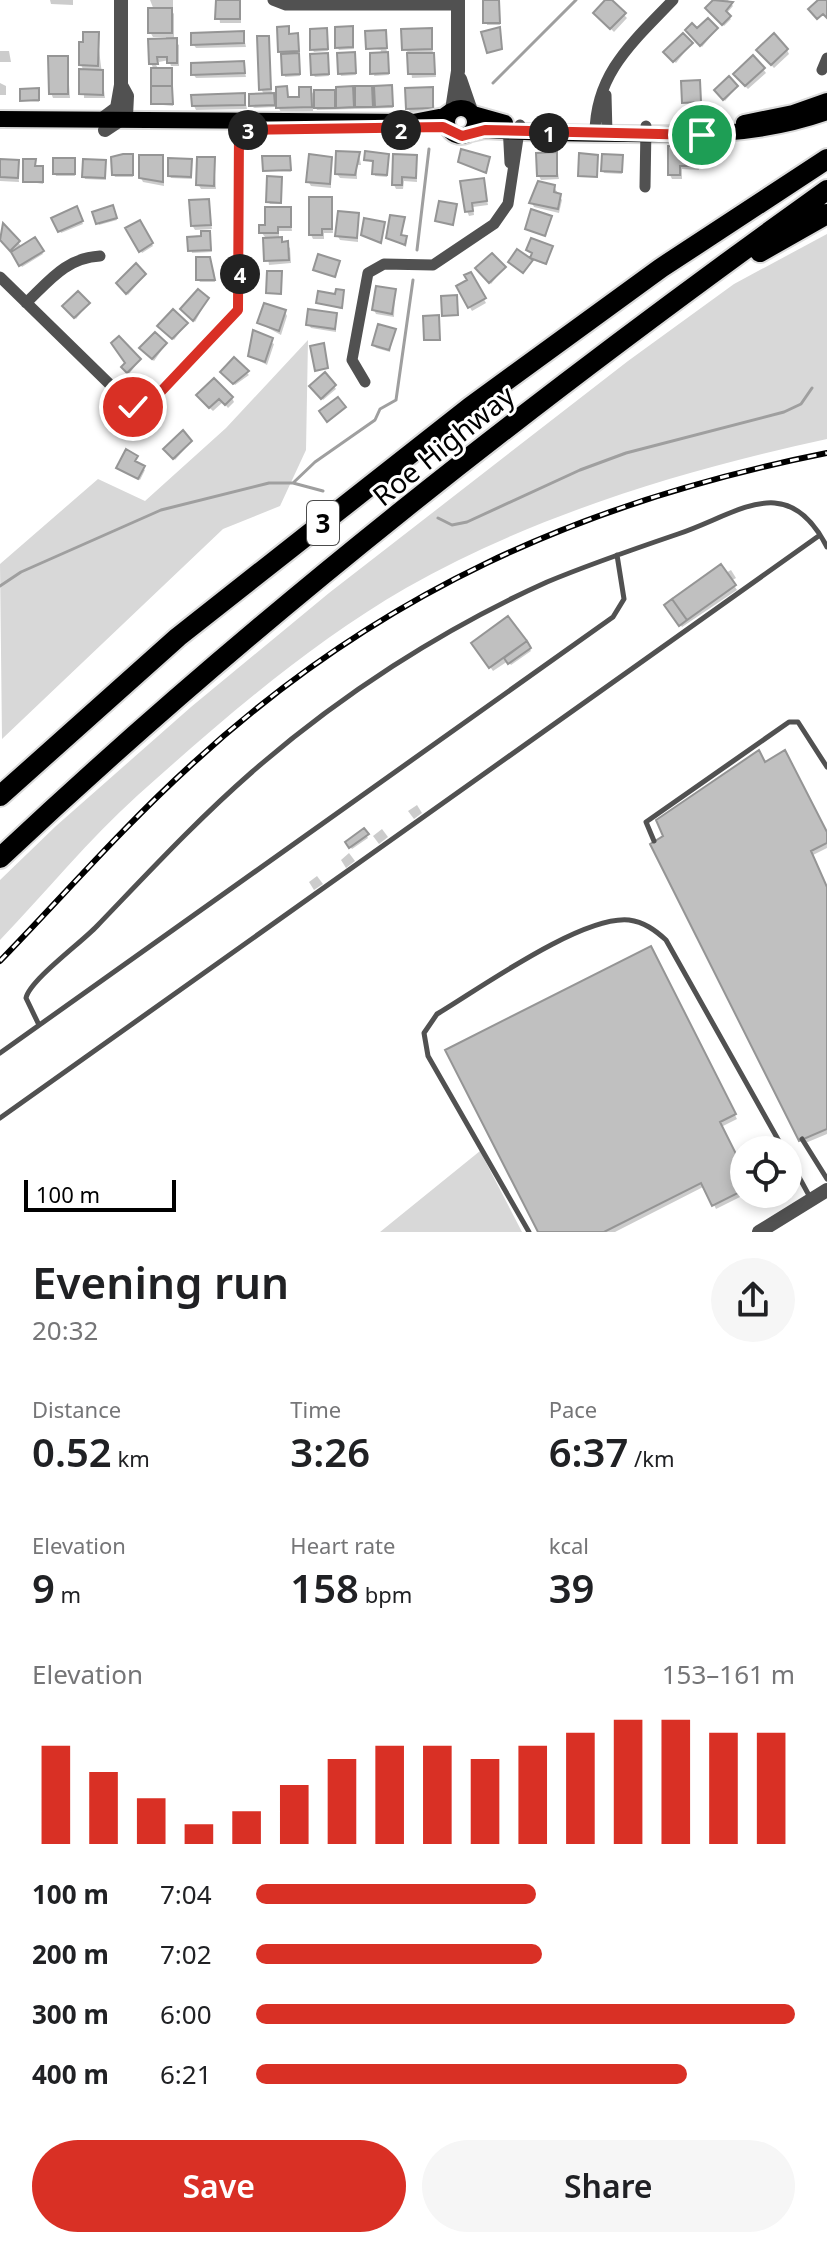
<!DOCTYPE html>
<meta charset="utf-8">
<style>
body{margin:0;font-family:"Noto Sans",sans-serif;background:#f6f6f6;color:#202124;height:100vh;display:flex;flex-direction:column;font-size:30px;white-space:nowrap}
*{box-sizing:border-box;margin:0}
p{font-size:26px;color:#757577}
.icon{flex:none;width:44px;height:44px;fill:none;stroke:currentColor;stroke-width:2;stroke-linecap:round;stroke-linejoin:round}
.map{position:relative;height:1232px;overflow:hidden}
.details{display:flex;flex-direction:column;background:#fff;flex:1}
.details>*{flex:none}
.controls{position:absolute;left:730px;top:1136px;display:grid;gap:16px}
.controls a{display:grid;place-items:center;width:72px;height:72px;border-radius:50%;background:#fff;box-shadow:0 4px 12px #0003;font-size:40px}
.scale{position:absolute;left:24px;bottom:20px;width:152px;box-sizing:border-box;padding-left:8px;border:4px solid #000;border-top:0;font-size:22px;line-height:28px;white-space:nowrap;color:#000;-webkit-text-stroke:6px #fff;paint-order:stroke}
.pin{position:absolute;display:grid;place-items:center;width:68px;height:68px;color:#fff;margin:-34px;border:4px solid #fff;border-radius:50%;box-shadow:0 2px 8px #0007}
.km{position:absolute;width:40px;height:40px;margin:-20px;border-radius:50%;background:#222;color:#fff;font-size:22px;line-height:40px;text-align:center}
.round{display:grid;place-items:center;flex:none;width:84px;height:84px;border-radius:42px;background:#f6f6f6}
.overview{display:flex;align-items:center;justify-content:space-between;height:136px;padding:0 32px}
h1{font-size:44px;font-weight:600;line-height:60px}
.metrics{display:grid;grid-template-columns:repeat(3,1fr);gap:12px;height:136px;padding:8px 32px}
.metrics div{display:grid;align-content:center}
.metrics b{font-size:40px;font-weight:600}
.metrics small{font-size:22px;font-weight:400}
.metrics p{font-size:22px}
.chart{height:224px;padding:16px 32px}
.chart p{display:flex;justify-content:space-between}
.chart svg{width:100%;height:144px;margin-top:8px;stroke:#d93025;stroke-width:6}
.cta{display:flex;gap:16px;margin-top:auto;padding:16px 32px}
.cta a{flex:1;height:92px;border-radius:48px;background:#d93025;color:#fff;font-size:32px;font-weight:600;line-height:92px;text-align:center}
.cta a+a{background:#f6f6f6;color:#202124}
ul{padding:0 32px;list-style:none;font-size:26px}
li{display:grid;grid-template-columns:128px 96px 1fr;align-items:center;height:60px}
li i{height:20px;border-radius:10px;background:#d93025}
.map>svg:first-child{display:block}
.green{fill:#d8d8d8}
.shadow{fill:#0003}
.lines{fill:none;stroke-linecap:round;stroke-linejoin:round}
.stream{stroke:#9f9f9f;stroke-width:3}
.building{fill:#c0c0c0;stroke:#959595;stroke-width:2}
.primary-casing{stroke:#dbdbdb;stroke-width:20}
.motorway-casing{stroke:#dbdbdb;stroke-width:24}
.service{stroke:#515151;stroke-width:5}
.minor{stroke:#515151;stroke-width:11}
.tertiary{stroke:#515151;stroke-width:14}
.primary{stroke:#000;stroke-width:16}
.motorway{stroke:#000;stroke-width:20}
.rail-casing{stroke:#000;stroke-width:6}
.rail{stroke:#fff;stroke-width:3;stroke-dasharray:9;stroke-linecap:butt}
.route-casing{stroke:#fff;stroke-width:16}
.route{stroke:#d93025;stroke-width:10}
.labels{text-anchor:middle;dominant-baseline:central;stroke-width:6;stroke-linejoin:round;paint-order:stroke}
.shield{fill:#fff;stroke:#4c4c4c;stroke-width:2}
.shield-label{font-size:26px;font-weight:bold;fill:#000}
.street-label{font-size:28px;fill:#000;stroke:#fff}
</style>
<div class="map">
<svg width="827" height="1232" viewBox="0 0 827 1232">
<rect width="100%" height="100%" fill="#fff"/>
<path class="green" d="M 827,234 L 827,439 C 681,471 537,514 406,588 C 309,644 222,720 138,795 C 89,839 46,892 0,940 L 0,880 L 56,826 L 191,707 L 329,593 L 628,361 L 734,284 Z
M 308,340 L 306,450 L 280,506 L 223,529 L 2,739 L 0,564 L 98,479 L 145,501 L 226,428 Z
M 480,1151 L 522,1232 L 380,1232 Z"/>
<path class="shadow" d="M 50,0 L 73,0 L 73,5 L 51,4 Z
M 150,0 L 173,0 L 173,8 L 170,8 L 174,14 L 174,41 L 179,45 L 179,66 L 171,66 L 169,60 L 159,62 L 154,54 L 151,56 L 159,70 L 173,73 L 173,106 L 153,104 L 153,68 L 151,63 L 150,41 L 166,41 L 166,37 L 153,37 L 150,32 L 150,10 L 154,10 Z
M 218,0 L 241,0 L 241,23 L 220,23 Z
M 485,0 L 499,0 L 500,25 L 487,25 Z
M 609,0 L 627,18 L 614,32 L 596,14 Z
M 719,0 L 728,0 L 733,6 L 726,14 L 731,19 L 724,26 L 707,9 Z
M 326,30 L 328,51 L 314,52 L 312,49 Z
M 430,30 L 436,77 L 412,78 L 409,53 L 404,49 Z
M 716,30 L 702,47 L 689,33 L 697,31 Z
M 353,31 L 354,49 L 339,50 L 337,47 Z
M 243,33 L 246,47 L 196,48 L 193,44 Z
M 385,33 L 389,75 L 374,76 L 381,50 L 368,48 Z
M 97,34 L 105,98 L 84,98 L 84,71 L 81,65 Z
M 297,35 L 300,76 L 285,77 L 280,51 L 289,36 Z
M 268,38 L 272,95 L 278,104 L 286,88 L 289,99 L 301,99 L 310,89 L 316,98 L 316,91 L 391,87 L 393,108 L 317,110 L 313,102 L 313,111 L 281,112 L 275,102 L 275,107 L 253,108 L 265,96 L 261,89 Z
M 691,44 L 676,63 L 667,55 Z
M 787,50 L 789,54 L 774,68 L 761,54 Z
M 0,51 L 9,51 L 11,62 L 0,62 Z
M 354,54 L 356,75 L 341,76 L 340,73 Z
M 327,55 L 329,76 L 315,77 L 313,74 Z
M 67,58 L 70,98 L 53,98 L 51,93 Z
M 243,63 L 246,77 L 196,78 L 193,74 Z
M 763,69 L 766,73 L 748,89 L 738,79 Z
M 0,83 L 6,86 L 6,95 L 0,95 Z
M 737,87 L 725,101 L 718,93 Z
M 432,89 L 435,112 L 410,112 L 408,108 Z
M 39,93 L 39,102 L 22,100 Z
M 244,95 L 247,109 L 196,110 L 194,106 Z
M 697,148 L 699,170 L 682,169 L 682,179 L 672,179 L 670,175 Z
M 359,154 L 361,165 L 357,165 L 357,179 L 340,178 L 337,174 Z
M 555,154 L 559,179 L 541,180 L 539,176 Z
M 388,156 L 387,177 L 375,176 L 375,163 L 366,160 Z
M 162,157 L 164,186 L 143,182 L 141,178 Z
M 416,157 L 417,182 L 404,181 L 403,189 L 396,189 L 394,185 Z
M 621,157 L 622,174 L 604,173 L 603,171 Z
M 133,158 L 133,177 L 115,177 L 114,175 Z
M 289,158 L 291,172 L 265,170 Z
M 214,159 L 216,189 L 201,189 L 198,184 Z
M 331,159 L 331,188 L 311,186 L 308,181 Z
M 489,159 L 487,174 L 460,162 Z
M 74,160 L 75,176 L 56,176 L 55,173 Z
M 0,161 L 17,162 L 19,182 L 0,181 Z
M 34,161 L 36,168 L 43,170 L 43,184 L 25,181 Z
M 191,161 L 192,179 L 171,178 L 170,176 Z
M 105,162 L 106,180 L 85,179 L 84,176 Z
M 281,179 L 282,204 L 270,204 L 268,201 Z
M 483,180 L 488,205 L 473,207 L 474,215 L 469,216 L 467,211 Z
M 554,187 L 562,200 L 559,213 L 534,207 L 532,203 Z
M 331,199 L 333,233 L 324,233 L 324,239 L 313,239 L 311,235 Z
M 208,201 L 212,229 L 195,230 L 192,225 Z
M 76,209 L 83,224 L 61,233 L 54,219 Z
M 289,209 L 292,231 L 279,231 L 279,239 L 290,248 L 291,263 L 269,265 L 265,237 L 261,232 Z
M 114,210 L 117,220 L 99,225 L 98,223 Z
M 358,215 L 358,242 L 340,240 L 337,235 Z
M 550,218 L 546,237 L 527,229 Z
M 403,219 L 402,237 L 407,241 L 406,247 L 388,237 Z
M 139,222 L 153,246 L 142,253 L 128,229 Z
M 3,225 L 22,247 L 35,239 L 43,254 L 22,267 L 0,238 Z
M 209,233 L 212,252 L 192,253 L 189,238 Z
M 551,247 L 547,265 L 532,260 L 534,254 L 528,250 Z
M 339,263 L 336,278 L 316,270 Z
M 504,268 L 491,284 L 479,270 Z
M 214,270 L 215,282 L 200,282 L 198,279 Z
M 470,274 L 486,303 L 472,311 L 458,287 L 470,281 Z
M 145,275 L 128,295 L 119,286 Z
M 395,291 L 394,317 L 376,314 L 374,310 Z
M 343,292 L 342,309 L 318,303 L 337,296 Z
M 207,300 L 195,322 L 183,311 Z
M 88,304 L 76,319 L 66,309 Z
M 285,312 L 287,316 L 281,335 L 259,323 Z
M 336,315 L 336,332 L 311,328 L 308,324 Z
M 186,324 L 174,340 L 161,328 Z
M 394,331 L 390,352 L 376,348 L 374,345 Z
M 254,333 L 274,344 L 267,365 L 250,356 Z
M 166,344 L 154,361 L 143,351 Z
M 234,360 L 249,375 L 235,385 L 224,375 Z
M 139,361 L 129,374 L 125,369 L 127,363 Z
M 325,375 L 336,389 L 323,400 L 313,388 Z
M 232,398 L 234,402 L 228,408 L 223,402 L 213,411 L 201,400 Z
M 191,442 L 175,460 L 167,451 Z
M 136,457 L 136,464 L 145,470 L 140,480 L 119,468 Z
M 731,570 L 736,578 L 731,581 L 737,590 L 682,627 L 667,606 Z
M 508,618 L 531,651 L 511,665 L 508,661 L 493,671 L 476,647 Z
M 764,765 L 827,836 L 827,848 L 811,856 L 827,891 L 827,1134 L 803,1144 Z
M 417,805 L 422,813 L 414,819 L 408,811 Z
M 382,829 L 388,837 L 379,844 L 373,836 Z
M 364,831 L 368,838 L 352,849 L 347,843 Z
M 349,853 L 355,861 L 346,868 L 341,860 Z
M 317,876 L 323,884 L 314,890 L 309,882 Z
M 650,949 L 737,1119 L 721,1127 L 740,1164 L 744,1162 L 746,1194 L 716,1209 L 705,1186 L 615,1232 L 540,1232 Z"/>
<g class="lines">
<path class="stream" d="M 493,83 L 576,0
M 417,250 L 429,149
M 293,483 L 315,462 L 375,420 L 380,409 L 396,400 L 413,280
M 438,518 L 452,525 L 467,522 L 580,470 L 626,453 L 784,412 L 801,404 L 812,388
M 0,586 L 21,572 L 161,510 L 269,483 L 293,483 L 323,491"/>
</g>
<path class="building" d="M 216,0 L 240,0 L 240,19 L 215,19 Z
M 483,0 L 499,0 L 500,23 L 483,23 Z
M 605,0 L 612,0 L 626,13 L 610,29 L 593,13 Z
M 713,0 L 733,2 L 726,11 L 731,16 L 722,25 L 705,8 Z
M 818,0 L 827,0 L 827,18 L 823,14 L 817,19 L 808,9 Z
M 148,8 L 172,8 L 172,33 L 148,33 Z
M 708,18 L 718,28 L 700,46 L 685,30 L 692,23 L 697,28 Z
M 289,26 L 289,34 L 298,33 L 299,51 L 278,52 L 277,27 Z
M 353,26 L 353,47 L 335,48 L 335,27 Z
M 500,27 L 502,49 L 487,53 L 481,32 Z
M 327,28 L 328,49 L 310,50 L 310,29 Z
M 432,28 L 432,49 L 402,50 L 401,29 Z
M 386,30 L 387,48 L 366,49 L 365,31 Z
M 244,31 L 244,43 L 191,45 L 191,33 Z
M 83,32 L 99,32 L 98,66 L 79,65 L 79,42 L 83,42 Z
M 683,33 L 693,43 L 673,62 L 663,52 Z
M 774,33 L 788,49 L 771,65 L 756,50 Z
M 257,36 L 269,36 L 271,89 L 259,90 Z
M 177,38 L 177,63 L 167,63 L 167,57 L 157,57 L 158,64 L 149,64 L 148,39 Z
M 355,52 L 356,73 L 338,74 L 337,53 Z
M 388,52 L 389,73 L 370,74 L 370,53 Z
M 299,53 L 300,74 L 282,75 L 281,54 Z
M 328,53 L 329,74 L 311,75 L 310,54 Z
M 407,53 L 434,53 L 435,74 L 408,74 Z
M 753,55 L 765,68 L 745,86 L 733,74 Z
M 48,56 L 68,56 L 68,94 L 49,94 Z
M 244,61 L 245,73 L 191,75 L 191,63 Z
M 151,68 L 172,68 L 172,86 L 151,86 Z
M 79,69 L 103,70 L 103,95 L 79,94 Z
M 729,76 L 738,86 L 723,100 L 714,90 Z
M 700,80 L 701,102 L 682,103 L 681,81 Z
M 392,85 L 393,106 L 375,107 L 374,86 Z
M 151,86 L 172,86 L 173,104 L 151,104 Z
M 287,86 L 288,97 L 299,97 L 299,87 L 311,87 L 312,107 L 276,108 L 276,87 Z
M 353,86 L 354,107 L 336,108 L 336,87 Z
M 355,86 L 372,86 L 373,107 L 355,107 Z
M 433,87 L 433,108 L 406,109 L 405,88 Z
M 39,88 L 39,100 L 20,101 L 20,89 Z
M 314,90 L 335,90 L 335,108 L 314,108 Z
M 245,93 L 245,105 L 192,106 L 191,95 Z
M 274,93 L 275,105 L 249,106 L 249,94 Z
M 668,146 L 698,146 L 698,166 L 680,166 L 680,175 L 668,175 Z
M 461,149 L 490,157 L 486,173 L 458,162 Z
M 336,151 L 360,152 L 355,175 L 335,174 Z
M 365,151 L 389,154 L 387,175 L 372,174 L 373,161 L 364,160 Z
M 557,152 L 557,176 L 537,176 L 536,153 Z
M 579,153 L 598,155 L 597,177 L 578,176 Z
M 123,154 L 133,154 L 133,175 L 112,175 L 111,157 Z
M 309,154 L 332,157 L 330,184 L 306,182 Z
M 393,154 L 417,155 L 416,178 L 402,177 L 402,185 L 392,185 Z
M 602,154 L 623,155 L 622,172 L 601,171 Z
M 139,155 L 163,155 L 163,182 L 139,178 Z
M 262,156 L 290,156 L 291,170 L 263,171 Z
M 197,157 L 215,157 L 214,186 L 196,185 Z
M 53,158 L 75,158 L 75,174 L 53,174 Z
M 168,158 L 192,159 L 191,177 L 168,176 Z
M 0,159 L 19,160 L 18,178 L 0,177 Z
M 23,159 L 36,159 L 35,166 L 43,166 L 43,182 L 23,182 Z
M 83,159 L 106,160 L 105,178 L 82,177 Z
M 267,176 L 282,177 L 281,203 L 266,202 Z
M 484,178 L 487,201 L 472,203 L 473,211 L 465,212 L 460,181 Z
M 538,181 L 555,185 L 554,192 L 561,194 L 558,209 L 529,203 Z
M 309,197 L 332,197 L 332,229 L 322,229 L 322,235 L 309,235 Z
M 209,199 L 211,225 L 191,226 L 189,200 Z
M 439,201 L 457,204 L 453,225 L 435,221 Z
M 113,205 L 117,218 L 96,224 L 92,212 Z
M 77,206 L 83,221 L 58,232 L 51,218 Z
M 265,207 L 291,207 L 291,227 L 278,227 L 278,233 L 259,233 L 259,225 L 265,225 Z
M 531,209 L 552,216 L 545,236 L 525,229 Z
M 338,211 L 359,213 L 357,238 L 335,236 Z
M 390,215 L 405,217 L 401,235 L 407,236 L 405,245 L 386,238 Z
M 364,218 L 385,222 L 381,243 L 361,235 Z
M 140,220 L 153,243 L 139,252 L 125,228 Z
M 3,223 L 20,241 L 10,251 L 0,240 Z
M 201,231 L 210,231 L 211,250 L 188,251 L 187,237 L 201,236 Z
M 35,237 L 44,251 L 19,266 L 11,252 Z
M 282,237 L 282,242 L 288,241 L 289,260 L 264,261 L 263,238 Z
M 531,238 L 553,246 L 546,264 L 530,258 L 532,253 L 526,250 Z
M 517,249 L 533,260 L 523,273 L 508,262 Z
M 492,253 L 506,267 L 489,283 L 475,268 Z
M 318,254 L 340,261 L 335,277 L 313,270 Z
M 196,257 L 210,257 L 215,280 L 196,280 Z
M 136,263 L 146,274 L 126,294 L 116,283 Z
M 267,271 L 282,271 L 281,294 L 266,293 Z
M 471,272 L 486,298 L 468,308 L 456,286 L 467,280 L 464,275 Z
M 376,286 L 396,289 L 392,314 L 372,310 Z
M 198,289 L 209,298 L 193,321 L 180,309 Z
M 336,289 L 344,290 L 342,308 L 316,303 L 318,291 L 335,294 Z
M 78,291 L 90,303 L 74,318 L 62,306 Z
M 457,295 L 458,315 L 442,316 L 441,296 Z
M 264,303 L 286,310 L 279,331 L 257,323 Z
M 173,309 L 188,323 L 172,339 L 157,326 Z
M 308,309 L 337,313 L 335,329 L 306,325 Z
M 439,315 L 440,340 L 424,340 L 423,316 Z
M 378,324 L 396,329 L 389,350 L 372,345 Z
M 253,330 L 273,338 L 265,362 L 248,356 Z
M 155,332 L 167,343 L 152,359 L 139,348 Z
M 119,336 L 141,359 L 127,373 L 121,367 L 125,363 L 111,343 Z
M 324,343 L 328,368 L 315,371 L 310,346 Z
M 234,357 L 249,371 L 233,384 L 220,372 Z
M 325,372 L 336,385 L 321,399 L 309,386 Z
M 214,378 L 233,397 L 225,405 L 219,399 L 209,408 L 196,395 Z
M 338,397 L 346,407 L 327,422 L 319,411 Z
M 183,430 L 192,441 L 173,459 L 163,449 Z
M 126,449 L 138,456 L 135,461 L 145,466 L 138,479 L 116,468 Z
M 721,564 L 736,585 L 687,620 L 672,599 Z
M 672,599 L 687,620 L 679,626 L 664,605 Z
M 508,616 L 527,641 L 489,668 L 471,643 Z
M 527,641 L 531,648 L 508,664 L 504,658 Z
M 759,750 L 765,762 L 785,750 L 827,832 L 827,843 L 811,851 L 827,887 L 827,1129 L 799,1141 L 650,844 L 663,836 L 656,820 Z
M 364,828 L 369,834 L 349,848 L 345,842 Z
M 651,946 L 736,1114 L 720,1122 L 740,1162 L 744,1160 L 744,1190 L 712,1206 L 701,1183 L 604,1232 L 538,1232 L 445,1050 Z"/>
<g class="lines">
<defs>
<path id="primary" d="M447 122a14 14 0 1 1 28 0a14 14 0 1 1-28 0Z
M 473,114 L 505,123
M 0,119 L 413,122 L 444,116 L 451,111
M 744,123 L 793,113 L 827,101
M 471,133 L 485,130 C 532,133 579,134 627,134 C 696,135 760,136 827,112"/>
<path id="motorway" d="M 760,252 L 827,214
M 0,796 L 178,637 L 470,407 L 661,268 L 827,159
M 0,858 C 258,615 540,396 827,190"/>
</defs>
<use href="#primary" class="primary-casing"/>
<use href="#motorway" class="motorway-casing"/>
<path class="service" d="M 654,841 L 646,822 L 789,722 L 798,722 L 827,767
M 39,1025 L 26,998 C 30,980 81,943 97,926 C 148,873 197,820 252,772 C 339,696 442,629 547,582 C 590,564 634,549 678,534 C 738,514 787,469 827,547
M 0,1053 L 613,617 L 624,599 L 617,555
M 0,1118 L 820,535
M 802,1139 L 827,1179
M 788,1157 L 811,1199
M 529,1232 L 428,1056 L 424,1033 L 437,1014 C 479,989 582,915 629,920 C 644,922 655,930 666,940 L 784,1150"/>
<path class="minor" d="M 273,0 L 286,5 L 458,5
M 822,70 L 827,58
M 606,95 L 607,134
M 508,125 L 510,163
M 595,134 C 595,73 634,41 673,0
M 645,187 L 646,126
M 0,277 L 133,407 L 150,403 L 238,310 L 238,121
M 26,303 C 50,280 66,258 100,256
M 365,382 L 352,360 L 368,273 L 384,264 L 433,265 L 494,224 L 508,204 L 520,125
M 141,408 L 142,429"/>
<path class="tertiary" d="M 460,79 L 471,111
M 452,110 L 458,71 L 458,0
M 101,120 L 117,108 L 121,85 L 121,0
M 105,130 L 126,116 L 127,96 L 121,85
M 759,1232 L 827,1190"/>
<use href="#primary" class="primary"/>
<use href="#motorway" class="motorway"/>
<defs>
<path id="rail" d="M 0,961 C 63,896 123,827 190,766 C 376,594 581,502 827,453"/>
</defs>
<use href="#rail" class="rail-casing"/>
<use href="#rail" class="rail"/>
</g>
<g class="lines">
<defs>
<path id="route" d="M 133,407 L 150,403 L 238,310 L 239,130 L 443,127 L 462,136 L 485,130 L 702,135"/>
</defs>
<use href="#route" class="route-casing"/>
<use href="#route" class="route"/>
</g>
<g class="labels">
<rect class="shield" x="307" y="501" width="32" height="44" rx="6"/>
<g class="shield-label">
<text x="323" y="523">3</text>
</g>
<g class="street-label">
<text transform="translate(443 445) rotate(-39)">Roe Highway</text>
</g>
</g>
</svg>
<div class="controls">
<a><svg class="icon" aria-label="locate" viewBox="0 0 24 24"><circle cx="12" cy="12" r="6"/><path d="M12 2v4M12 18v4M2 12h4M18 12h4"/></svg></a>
</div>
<div class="scale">100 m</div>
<div class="pin" style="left:702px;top:135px;background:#1e9e55"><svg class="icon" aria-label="arrive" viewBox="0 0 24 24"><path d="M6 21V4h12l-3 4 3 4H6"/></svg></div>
<div class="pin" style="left:133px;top:407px;background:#d93025"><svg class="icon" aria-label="check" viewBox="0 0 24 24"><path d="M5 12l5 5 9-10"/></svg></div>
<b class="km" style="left:549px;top:133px">1</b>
<b class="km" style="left:401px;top:130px">2</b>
<b class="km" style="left:248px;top:130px">3</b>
<b class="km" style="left:240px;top:274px">4</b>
</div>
<section class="details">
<div class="overview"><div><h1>Evening run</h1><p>20:32</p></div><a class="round"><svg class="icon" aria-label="share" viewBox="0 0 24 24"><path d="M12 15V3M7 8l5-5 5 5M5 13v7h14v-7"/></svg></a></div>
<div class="metrics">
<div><p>Distance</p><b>0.52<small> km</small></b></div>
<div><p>Time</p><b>3:26</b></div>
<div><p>Pace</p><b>6:37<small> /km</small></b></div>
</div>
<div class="metrics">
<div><p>Elevation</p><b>9<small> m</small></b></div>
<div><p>Heart rate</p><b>158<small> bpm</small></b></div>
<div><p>kcal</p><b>39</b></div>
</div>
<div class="chart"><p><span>Elevation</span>153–161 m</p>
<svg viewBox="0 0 160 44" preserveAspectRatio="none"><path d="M5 44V14M15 44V22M25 44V30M35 44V38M45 44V34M55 44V26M65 44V18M75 44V14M85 44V14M95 44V18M105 44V14M115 44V10M125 44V6M135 44V6M145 44V10M155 44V10"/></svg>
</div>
<ul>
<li><b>100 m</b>7:04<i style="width:52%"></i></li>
<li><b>200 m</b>7:02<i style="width:53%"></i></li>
<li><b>300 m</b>6:00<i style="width:100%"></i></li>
<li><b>400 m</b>6:21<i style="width:80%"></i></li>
</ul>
<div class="cta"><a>Save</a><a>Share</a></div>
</section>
